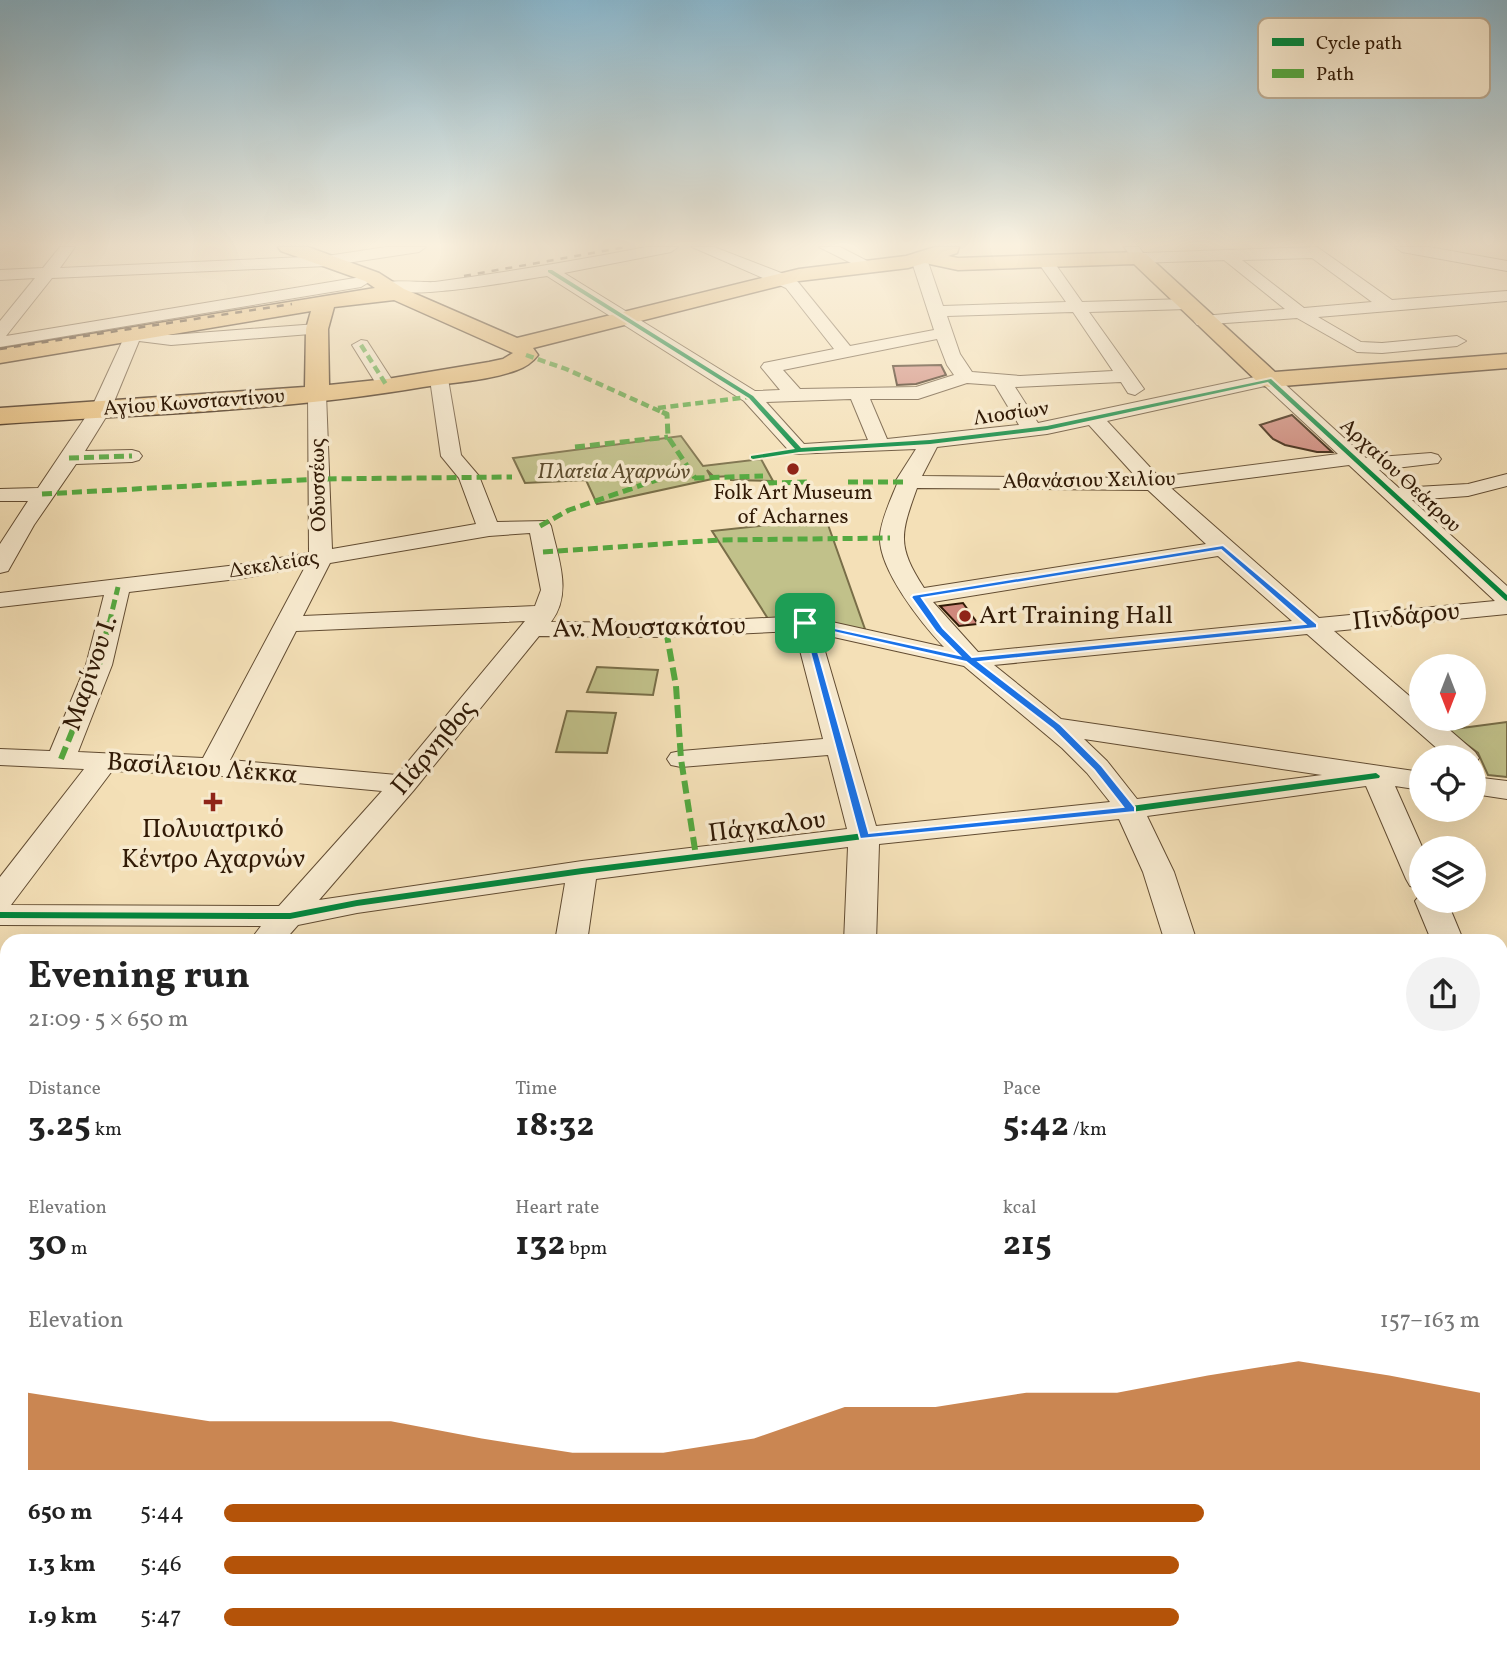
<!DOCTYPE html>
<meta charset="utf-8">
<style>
body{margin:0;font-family:Vollkorn,serif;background:#f2f2f2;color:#222;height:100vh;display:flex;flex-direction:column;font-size:26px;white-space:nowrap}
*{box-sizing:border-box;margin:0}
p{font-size:23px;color:#767676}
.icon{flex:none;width:38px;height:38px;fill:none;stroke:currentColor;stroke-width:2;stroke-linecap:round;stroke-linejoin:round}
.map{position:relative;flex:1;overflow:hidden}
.sheet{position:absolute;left:0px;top:934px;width:1508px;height:726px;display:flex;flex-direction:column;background:#fff;border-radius:21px 21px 0 0;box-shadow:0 7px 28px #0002}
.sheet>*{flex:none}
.needle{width:46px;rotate:180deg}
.controls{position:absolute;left:1409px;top:654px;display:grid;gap:14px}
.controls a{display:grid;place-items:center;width:77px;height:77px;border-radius:50%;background:#fff;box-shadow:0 7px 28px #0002;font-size:35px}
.pin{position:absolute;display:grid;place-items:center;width:60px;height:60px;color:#fff;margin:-30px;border-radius:14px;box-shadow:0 4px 10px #0006}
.round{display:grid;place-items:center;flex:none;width:74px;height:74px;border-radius:37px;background:#f2f2f2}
.overview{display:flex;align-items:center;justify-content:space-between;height:119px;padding:0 28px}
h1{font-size:38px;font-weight:700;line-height:52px}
.stats{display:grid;grid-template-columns:repeat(3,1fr);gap:10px;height:119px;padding:7px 28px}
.stats div{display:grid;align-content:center}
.stats b{font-size:35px;font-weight:700}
.stats small{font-size:19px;font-weight:400}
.stats p{font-size:19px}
.chart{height:196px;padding:14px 28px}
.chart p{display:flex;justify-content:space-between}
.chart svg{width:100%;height:126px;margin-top:7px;fill:#b45309;opacity:.7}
ul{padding:0 28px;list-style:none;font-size:23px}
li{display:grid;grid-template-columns:112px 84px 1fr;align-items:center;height:52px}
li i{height:18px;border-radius:9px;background:#b45309}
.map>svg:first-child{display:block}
.green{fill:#c1c18a;stroke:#796e48;stroke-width:2}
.building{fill:#cf887c;stroke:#311a06;stroke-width:2}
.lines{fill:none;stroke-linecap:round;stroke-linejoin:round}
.minor-casing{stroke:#624c32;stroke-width:2}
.major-casing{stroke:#311a06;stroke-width:3}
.minor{fill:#f8ebd0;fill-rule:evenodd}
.major{fill:#eac07c;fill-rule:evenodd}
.rail{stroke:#311a06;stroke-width:2.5;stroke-dasharray:7 7;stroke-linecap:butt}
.quiet-far2{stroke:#54a940;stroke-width:4.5;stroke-dasharray:8 4.5;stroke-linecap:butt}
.quiet-far1{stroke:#54a940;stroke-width:5;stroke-dasharray:10 5;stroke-linecap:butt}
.quiet{stroke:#54a940;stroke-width:6;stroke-dasharray:13 6;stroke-linecap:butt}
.cycleway-casing{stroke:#f8ebd0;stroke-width:4}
.cycleway{fill:#00873e;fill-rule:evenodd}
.route{fill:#1a73e8;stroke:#fff;stroke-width:2;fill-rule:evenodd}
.poi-dot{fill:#8f2418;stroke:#f8ebd0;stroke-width:2.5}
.labels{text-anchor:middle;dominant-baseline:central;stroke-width:7;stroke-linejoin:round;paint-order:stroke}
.far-street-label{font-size:21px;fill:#311a06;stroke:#f8ebd0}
.far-park-label{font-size:21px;font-style:italic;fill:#5c4c2e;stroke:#f8ebd0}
.far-poi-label{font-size:21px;fill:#311a06;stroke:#f8ebd0}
.poi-label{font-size:26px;fill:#311a06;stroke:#f8ebd0;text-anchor:start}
.street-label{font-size:26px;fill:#311a06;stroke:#f8ebd0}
.key{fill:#f8ebd0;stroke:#bcac93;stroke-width:2}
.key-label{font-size:19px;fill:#311a06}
</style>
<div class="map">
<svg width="1507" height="1660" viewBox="0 0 1507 1660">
<rect width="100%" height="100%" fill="#f4e0b7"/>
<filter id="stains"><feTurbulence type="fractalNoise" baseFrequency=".00286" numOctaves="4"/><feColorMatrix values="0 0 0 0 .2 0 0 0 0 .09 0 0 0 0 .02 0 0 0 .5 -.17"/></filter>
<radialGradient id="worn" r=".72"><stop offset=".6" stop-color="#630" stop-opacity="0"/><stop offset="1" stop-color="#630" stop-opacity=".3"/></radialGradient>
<path class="green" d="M 681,436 L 703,466 L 761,459 L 773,481 L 731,480 L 730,476 L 714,477 L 707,470 L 712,479 L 597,504 L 586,480 L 525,483 L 513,458 Z
M 826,519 L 866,632 L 772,625 L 712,531 Z
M 597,667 L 658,670 L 653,695 L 587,692 Z
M 567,711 L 616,713 L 607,753 L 556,752 Z
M 1507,722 L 1507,777 L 1488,775 L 1478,753 L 1447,730 Z"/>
<path class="building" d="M 941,365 L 946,375 L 916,384 L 897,385 L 893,366 Z
M 1292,415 L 1332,452 L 1317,452 L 1285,445 L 1273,439 L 1260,425 Z
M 963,603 L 978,624 L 959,626 L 940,606 Z"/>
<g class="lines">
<defs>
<path id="minor" d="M 60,247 L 75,247 L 60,268 L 327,256 L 386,247 L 426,247 L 419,252 L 327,266 L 52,278 L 6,336 L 361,277 L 369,282 L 361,287 L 0,347 L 0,321 L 35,278 L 0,280 L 0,270 L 43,268 Z
M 646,247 L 678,247 L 671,252 L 564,273 L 755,391 L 780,390 L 761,367 L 764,363 L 834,349 L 786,288 L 692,247 L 714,247 L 789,276 L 798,282 L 850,346 L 934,330 L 911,259 L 914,256 L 919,254 L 927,259 L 943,306 L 1066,302 L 1037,261 L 1045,256 L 1051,258 L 1082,302 L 1187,299 L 1195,304 L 1187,309 L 1089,312 L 1144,389 L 1135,395 L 1128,393 L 1121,382 L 1015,387 L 1038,423 L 1269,374 L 1276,376 L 1366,458 L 1431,453 L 1438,455 L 1441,459 L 1438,463 L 1379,470 L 1399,488 L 1468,484 L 1507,474 L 1507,486 L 1468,496 L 1412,500 L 1507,586 L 1507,614 L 1334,631 L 1421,706 L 1421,719 L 1437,719 L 1475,752 L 1479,758 L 1475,764 L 1474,758 L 1448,758 L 1307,634 L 994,665 L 1061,719 L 1421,772 L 1421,790 L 1395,786 L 1423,849 L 1421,889 L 1410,886 L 1406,879 L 1366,786 L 1147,816 L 1174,872 L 1197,942 L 1165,942 L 1143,872 L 1119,819 L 879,844 L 876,942 L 844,942 L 848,847 L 596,879 L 587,942 L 555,942 L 565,883 L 357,913 L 298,925 L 283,942 L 249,942 L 261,926 L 0,925 L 0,877 L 84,769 L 0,765 L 0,749 L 50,751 L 86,665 L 104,595 L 0,607 L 0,593 L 237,565 L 309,553 L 308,394 L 310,390 L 324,390 L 326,394 L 332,549 L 476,524 L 459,478 L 441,456 L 430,379 L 439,373 L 448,379 L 461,455 L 479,476 L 497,522 L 548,521 L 551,526 C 558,558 573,593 551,622 L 666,623 L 805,616 L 944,647 C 922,624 878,569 880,536 C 881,520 891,499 897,484 L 895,482 L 916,449 L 792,454 L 744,401 L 547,276 C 518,280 395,304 378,286 C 385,278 421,283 435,282 C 506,272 576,261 646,247 ZM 1073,312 L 1113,371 L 1020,376 L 972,372 L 960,354 L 947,316 ZM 937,339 L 947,365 L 954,375 L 916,387 L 800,389 L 783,370 ZM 967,383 L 995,385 L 1019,425 L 887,439 L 870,399 L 918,399 ZM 1265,386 L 1338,454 L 1159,477 L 1107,421 ZM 851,399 L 868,440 L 804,444 L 766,402 ZM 1089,425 L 1137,478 L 922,476 L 937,447 L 1047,434 ZM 1349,465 L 1495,601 L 1319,618 L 1171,488 ZM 917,488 L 1148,490 L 1206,544 L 924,588 C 897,546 900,535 917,488 ZM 530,533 L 541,590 L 535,606 L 303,616 L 330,563 L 489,536 ZM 1218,556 L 1292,621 L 978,652 L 933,602 ZM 305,567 L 203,758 L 78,752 L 112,665 L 129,592 L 237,579 ZM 525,621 L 397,775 L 230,760 L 296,631 ZM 795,631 L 823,739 L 681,751 L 671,753 L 667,759 L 671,765 L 681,767 L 828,755 L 847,829 L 582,861 L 319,900 L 414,790 L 539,636 L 666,637 ZM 820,634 L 964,666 L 1062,748 L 1087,773 L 1110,802 L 876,826 ZM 1084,739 L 1322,775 L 1137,799 L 1107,761 ZM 112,771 L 212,775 L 382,791 L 279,906 L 11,905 Z
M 819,247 L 840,247 L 879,267 L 877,270 L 865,270 Z
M 1124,247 L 1139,247 L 1143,253 L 1317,247 L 1392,300 L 1507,291 L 1507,301 L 1318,317 L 1361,342 L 1382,343 L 1457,336 L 1466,341 L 1457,346 L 1382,353 L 1357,352 L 1297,318 L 1197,325 L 1194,321 L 1197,317 L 1203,316 L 1285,309 L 1224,260 L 1139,263 L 1134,261 ZM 1312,258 L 1372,302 L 1304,308 L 1242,260 Z
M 1395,247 L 1429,247 L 1507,261 L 1507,271 L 1402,252 Z
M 317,324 L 323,325 L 326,329 L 323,333 L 171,345 L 139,341 L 111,409 L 85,451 L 132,450 L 139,452 L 142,456 L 139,460 L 132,462 L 76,464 L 34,525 L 8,571 L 0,573 L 0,544 L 28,501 L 0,501 L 0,489 L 38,488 L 91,409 L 127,331 L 171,335 Z
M 361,340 L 367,341 L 396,386 L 394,390 L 387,392 L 380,390 L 352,345 Z
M 1474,777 L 1507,781 L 1507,799 L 1474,794 Z
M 1421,894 L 1421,901 L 1447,901 L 1464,942 L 1432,942 L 1415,901 Z
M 1502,978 L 1507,978 L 1507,1000 L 1502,1000 Z
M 1502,1048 L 1507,1050 L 1507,1086 L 1502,1084 Z
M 7,1130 L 7,1159 L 0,1161 L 0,1132 Z
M 7,1194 L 7,1230 L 0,1233 L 0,1197 Z
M 1502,1605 L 1507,1605 L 1507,1655 L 1499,1654 L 1502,1654 Z
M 0,1630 L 7,1630 L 7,1654 L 676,1654 L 674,1660 L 0,1660 Z
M 791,1654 L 841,1654 L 841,1660 L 791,1660 Z
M 1302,1654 L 1352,1654 L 1354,1660 L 1304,1660 Z"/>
<path id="major" d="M 278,247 L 308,247 L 379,273 L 404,289 L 517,338 L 799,269 L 906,256 L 935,247 L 959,247 L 957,253 L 948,256 L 958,258 L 1139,252 L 1146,254 L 1275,372 L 1507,354 L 1507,368 L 1269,387 L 1261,385 L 1134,264 L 958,270 L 925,263 L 908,268 L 799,281 L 533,348 L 538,355 C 533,362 524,368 517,370 C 488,381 453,382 423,387 C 284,411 141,414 0,424 L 0,408 L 305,387 L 306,329 L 311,311 L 0,363 L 0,349 L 375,288 L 365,281 L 281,251 ZM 394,300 L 513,353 L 503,359 L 489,362 L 387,379 L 329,385 L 328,329 L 334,307 Z"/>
</defs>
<use href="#minor" class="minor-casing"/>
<use href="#major" class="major-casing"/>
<use href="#minor" class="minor"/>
<use href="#major" class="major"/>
<path class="rail" d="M 464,276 L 626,247
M 0,349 L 292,304"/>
<path class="quiet-far2" d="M 361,345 L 387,386
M 526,355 L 566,369 L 666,414
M 658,408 L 748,397"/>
<path class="quiet-far1" d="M 662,412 L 667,414 L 668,437 L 695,478
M 575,447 L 668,437
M 69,458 L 132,456
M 848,482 L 906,482
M 767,483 L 812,482
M 42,494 L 319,479 L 512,477
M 540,526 L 569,510 L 674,474 L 695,478 L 763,476
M 543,552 L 720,540 L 890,538
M 109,624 L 118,587"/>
<path class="quiet" d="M 666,630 L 676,686 L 681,759 L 696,856
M 61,759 L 99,665 L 109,622"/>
<defs>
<path id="cycleway" d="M 548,270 L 552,270 L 753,396 L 801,448 L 930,440 L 1047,426 L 1271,379 L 1507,595 L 1507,601 L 1505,600 L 1268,382 L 1047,430 L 930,444 L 799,452 L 753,459 L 751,458 L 751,456 L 795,449 L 749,398 L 548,272 Z
M 1376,773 L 1380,776 L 1379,778 L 1131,812 L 864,839 L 582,874 L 357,906 L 290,919 L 0,918 L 0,912 L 290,913 L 357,900 L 582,868 L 864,833 L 1131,806 Z"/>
</defs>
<use href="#cycleway" class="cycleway-casing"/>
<use href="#cycleway" class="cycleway"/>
</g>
<linearGradient id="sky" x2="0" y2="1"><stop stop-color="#8ab8cf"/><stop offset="0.51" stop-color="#faf1df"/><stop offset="1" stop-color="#faf1df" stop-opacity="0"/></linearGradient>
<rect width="1507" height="480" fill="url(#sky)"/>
<path class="route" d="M 1223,545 L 1317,624 L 1317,628 L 979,662 L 1061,725 L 1102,766 L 1135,807 L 1135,812 L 860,839 L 802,621 L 959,655 L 936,632 L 911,597 L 913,595 ZM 1221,550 L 1305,624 L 972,657 L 943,628 L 922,598 ZM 811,627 L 966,662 L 1053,729 L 1094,770 L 1123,807 L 869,833 Z"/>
<g class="poi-dot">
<circle cx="793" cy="469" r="7"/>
<circle cx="965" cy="616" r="7"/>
<path d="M209.5 791.5h7v7h7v7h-7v7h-7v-7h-7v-7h7z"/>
</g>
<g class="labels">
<g class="far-street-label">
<text transform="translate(194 403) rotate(-4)">Αγίου Κωνσταντίνου</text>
<text transform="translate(1011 414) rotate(-8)">Λιοσίων</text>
<text transform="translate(1400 476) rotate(43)">Αρχαίου Θεάτρου</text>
<text transform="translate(1089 481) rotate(-1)">Αθανάσιου Χειλίου</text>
<text transform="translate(319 485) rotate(-91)">Οδυσσέως</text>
<text transform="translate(274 565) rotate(-9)">Δεκελείας</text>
</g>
<g class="far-park-label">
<text x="614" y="472">Πλατεία Αχαρνών</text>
</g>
<g class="far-poi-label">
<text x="793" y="493">Folk Art Museum<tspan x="793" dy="24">of Acharnes</tspan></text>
</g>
<g class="poi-label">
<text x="979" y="616">Art Training Hall</text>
<text x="213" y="830" text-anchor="middle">Πολυιατρικό<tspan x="213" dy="30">Κέντρο Αχαρνών</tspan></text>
</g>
<g class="street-label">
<text transform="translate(1406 617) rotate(-6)">Πινδάρου</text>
<text transform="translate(649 628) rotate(-1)">Αν. Μουστακάτου</text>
<text transform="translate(91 673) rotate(-71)">Μαρίνου Ι.</text>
<text transform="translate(434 748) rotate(-50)">Πάρνηθος</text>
<text transform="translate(202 769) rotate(4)">Βασίλειου Λέκκα</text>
<text transform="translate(767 827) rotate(-7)">Πάγκαλου</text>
</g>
</g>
<rect x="1258" y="18" width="232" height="80" rx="10" class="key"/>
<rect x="1272" y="38" width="32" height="8" fill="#00873e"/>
<rect x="1272" y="69" width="32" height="9" fill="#54a940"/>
<g class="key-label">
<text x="1316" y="49">Cycle path</text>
<text x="1316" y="80">Path</text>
</g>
<rect width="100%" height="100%" filter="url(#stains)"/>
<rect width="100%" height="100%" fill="url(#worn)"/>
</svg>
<div class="controls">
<a><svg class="needle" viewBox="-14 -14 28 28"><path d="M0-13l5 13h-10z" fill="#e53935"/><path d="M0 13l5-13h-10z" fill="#767676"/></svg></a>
<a><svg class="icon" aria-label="locate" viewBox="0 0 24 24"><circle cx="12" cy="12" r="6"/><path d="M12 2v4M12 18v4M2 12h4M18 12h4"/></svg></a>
<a><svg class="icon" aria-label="layers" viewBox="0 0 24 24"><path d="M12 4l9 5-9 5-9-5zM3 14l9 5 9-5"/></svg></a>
</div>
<div class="pin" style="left:805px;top:623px;background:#1e9e55"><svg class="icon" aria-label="arrive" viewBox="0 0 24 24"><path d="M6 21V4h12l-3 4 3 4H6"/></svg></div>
<section class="sheet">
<div class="overview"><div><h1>Evening run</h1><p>21:09 · 5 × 650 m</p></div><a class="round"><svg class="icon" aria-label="share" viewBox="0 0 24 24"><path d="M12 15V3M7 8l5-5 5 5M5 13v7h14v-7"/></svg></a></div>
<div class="stats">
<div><p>Distance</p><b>3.25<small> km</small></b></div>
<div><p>Time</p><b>18:32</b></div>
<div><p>Pace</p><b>5:42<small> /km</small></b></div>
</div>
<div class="stats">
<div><p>Elevation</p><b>30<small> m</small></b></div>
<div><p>Heart rate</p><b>132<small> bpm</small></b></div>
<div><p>kcal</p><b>215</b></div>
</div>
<div class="chart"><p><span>Elevation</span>157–163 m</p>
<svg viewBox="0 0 160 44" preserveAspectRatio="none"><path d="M0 44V17L10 22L20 27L30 27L40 27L50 33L60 38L70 38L80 33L90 22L100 22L110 17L120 17L130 11L140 6L150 11L160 17V44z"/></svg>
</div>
<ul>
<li><b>650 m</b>5:44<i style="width:78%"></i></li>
<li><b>1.3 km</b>5:46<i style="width:76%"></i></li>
<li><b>1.9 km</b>5:47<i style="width:76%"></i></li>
</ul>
</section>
</div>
